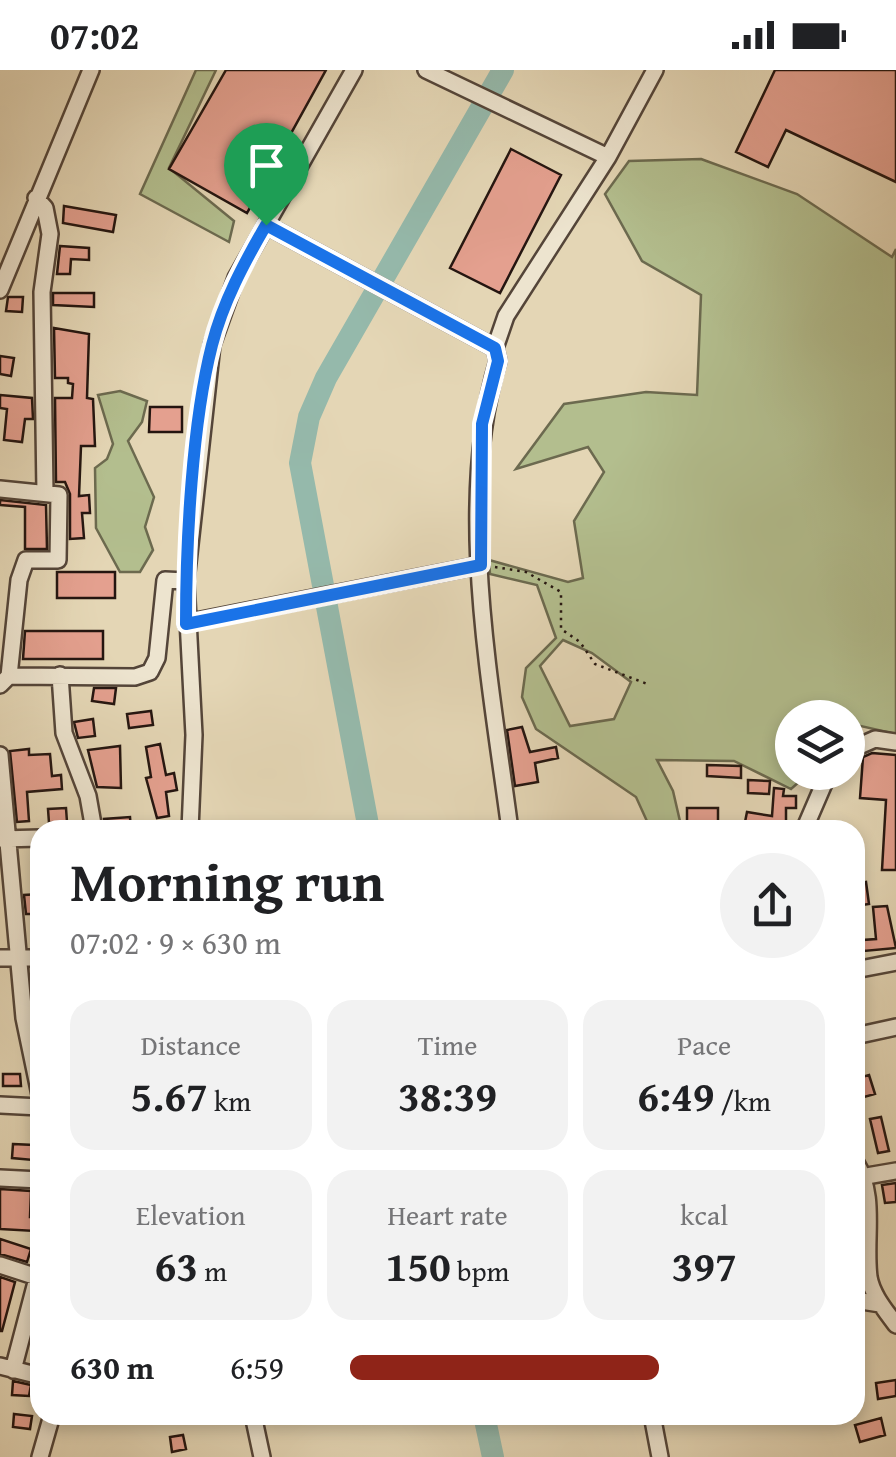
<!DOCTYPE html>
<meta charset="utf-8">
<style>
body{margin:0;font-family:"Gentium Book Plus",serif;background:#f2f2f2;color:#202124;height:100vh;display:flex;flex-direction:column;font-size:38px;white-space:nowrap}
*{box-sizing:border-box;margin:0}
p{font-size:32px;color:#757577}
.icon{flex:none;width:55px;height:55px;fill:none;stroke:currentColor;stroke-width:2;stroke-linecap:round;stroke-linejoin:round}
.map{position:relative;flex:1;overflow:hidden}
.drawer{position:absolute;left:30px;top:750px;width:835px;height:605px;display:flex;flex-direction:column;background:#fff;border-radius:30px;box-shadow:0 5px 15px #0003}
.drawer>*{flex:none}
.buttons{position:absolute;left:775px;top:630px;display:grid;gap:20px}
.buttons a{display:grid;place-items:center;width:90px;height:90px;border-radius:50%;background:#fff;box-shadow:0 5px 15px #0003;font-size:50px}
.pin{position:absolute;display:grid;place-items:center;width:85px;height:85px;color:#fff;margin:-102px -42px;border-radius:50% 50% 50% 0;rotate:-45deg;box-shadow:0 0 10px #0007}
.pin .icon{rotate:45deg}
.round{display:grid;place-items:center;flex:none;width:105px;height:105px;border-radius:52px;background:#f2f2f2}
.summary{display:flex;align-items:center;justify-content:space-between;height:170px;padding:0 40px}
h1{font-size:55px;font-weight:700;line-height:75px}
.stats{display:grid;grid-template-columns:repeat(3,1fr);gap:15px;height:170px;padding:10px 40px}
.stats div{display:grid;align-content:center;border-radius:25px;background:#f2f2f2;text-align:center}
.stats b{font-size:42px;font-weight:700}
.stats small{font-size:28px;font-weight:400}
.stats p{font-size:28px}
ul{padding:0 40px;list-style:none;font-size:32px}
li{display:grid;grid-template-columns:160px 120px 1fr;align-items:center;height:75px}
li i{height:25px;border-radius:12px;background:#8f2418}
.status{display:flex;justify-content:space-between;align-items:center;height:70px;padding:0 50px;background:#fff;direction:ltr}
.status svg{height:28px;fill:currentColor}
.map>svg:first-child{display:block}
.green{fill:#b3be8e;stroke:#6c6a4f;stroke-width:2.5;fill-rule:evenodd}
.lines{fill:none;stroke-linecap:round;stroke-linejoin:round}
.river{stroke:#95b9ab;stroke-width:22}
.building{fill:#e4a08f;stroke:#241510;stroke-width:2.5}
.minor-casing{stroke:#544539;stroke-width:20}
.path{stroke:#241510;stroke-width:2.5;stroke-dasharray:2.5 5;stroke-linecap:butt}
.minor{stroke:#ede4cf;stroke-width:15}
.route-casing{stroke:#fff;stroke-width:20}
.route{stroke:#1a73e8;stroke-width:12}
</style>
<div class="status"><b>07:02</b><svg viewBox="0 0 49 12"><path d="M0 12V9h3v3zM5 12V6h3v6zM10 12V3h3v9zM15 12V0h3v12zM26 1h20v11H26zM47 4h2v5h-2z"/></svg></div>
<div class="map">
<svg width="896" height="1387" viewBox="0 0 896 1387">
<rect width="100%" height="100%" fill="#e4d6b5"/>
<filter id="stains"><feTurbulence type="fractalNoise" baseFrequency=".002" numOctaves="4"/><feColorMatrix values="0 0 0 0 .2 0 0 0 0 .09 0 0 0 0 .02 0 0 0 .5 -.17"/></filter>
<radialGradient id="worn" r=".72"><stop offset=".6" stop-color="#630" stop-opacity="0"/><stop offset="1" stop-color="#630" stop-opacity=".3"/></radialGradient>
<path class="green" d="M 196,0 L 216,0 L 169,98 L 234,151 L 229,172 L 140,124 Z
M 701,89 L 797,124 L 892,187 L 896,179 L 896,664 L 861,656 L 848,668 L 848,648 L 792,648 L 792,702 L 809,703 L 791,719 L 734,691 L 657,690 L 673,721 L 682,760 L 651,760 L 636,727 L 536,659 L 522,627 L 526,598 L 556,568 L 537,515 L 490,504 L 489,490 L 568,512 L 583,508 L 574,451 L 604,402 L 588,377 L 516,399 L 564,334 L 646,322 L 697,325 L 701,225 L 642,191 L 605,124 L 629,91 ZM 563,570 L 592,583 L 631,612 L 614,649 L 570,656 L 540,596 Z
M 120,321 L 147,331 L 142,352 L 128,371 L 154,427 L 145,457 L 153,480 L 140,502 L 120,502 L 96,458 L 95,398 L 107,389 L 113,374 L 98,325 Z"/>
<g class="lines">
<path class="river" d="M 369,760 L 300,393 L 309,347 L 326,308 L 503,0
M 484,1345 L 493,1387"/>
</g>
<path class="building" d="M 226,0 L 326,0 L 247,143 L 169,99 Z
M 775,0 L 896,0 L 896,112 L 786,60 L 768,97 L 736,82 Z
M 511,79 L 561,105 L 500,223 L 450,198 Z
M 64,136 L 116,145 L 113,162 L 63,153 Z
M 60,176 L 89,178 L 89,190 L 71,189 L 70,204 L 57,204 Z
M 53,223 L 94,223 L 94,237 L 53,235 Z
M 8,227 L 23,227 L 22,242 L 6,241 Z
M 54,258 L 89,264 L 87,328 L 93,329 L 95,376 L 81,376 L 79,426 L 89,425 L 90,443 L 82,443 L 84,468 L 70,469 L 70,424 L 65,412 L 56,412 L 55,328 L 72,328 L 73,314 L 68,313 L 68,308 L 55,308 Z
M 0,286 L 14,288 L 11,306 L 0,304 Z
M 0,325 L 32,328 L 33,349 L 25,349 L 22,372 L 4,370 L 7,339 L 0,338 Z
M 150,337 L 182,337 L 182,362 L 149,362 Z
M 0,430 L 46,435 L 47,479 L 25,479 L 25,437 L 0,435 Z
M 57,502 L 115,502 L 115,528 L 57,528 Z
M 25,561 L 103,561 L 103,589 L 23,589 Z
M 94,618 L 116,618 L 114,634 L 92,631 Z
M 151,641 L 153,655 L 129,658 L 127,644 Z
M 93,649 L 95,666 L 78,668 L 74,652 Z
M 522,657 L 530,682 L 556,677 L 558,688 L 535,693 L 538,712 L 515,716 L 507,660 Z
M 160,674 L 166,705 L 174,703 L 177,720 L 166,722 L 169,746 L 157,748 L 146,708 L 151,707 L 146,677 Z
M 120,676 L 121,718 L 97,717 L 88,680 Z
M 29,679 L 29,685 L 50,684 L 52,706 L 61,705 L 62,719 L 27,722 L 29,751 L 17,752 L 10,681 Z
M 872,683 L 896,685 L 896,800 L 882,800 L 886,730 L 860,728 L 863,687 Z
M 707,695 L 741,696 L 741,708 L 707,706 Z
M 748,710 L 770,711 L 769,724 L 748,723 Z
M 774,718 L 784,719 L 783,726 L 796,726 L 796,738 L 786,738 L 786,760 L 745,752 L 747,742 L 772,746 Z
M 66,738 L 67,752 L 49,753 L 48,739 Z
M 687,738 L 718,738 L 718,754 L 687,755 Z
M 130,747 L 131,760 L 105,760 L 104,749 Z
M 866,812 L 869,834 L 855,836 L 855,814 Z
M 40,824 L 40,844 L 26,844 L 24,825 Z
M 887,836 L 896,878 L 864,881 L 863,870 L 876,869 L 873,837 Z
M 31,899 L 40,899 L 40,940 L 35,940 Z
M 3,1004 L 20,1004 L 21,1016 L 3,1016 Z
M 869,1005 L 875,1024 L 864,1027 L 858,1008 Z
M 881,1047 L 889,1081 L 878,1083 L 870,1049 Z
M 13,1074 L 34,1075 L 33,1090 L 12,1088 Z
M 896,1113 L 896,1132 L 885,1133 L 882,1115 Z
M 0,1119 L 31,1121 L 30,1147 L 35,1147 L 35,1161 L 0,1159 Z
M 0,1169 L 31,1179 L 27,1192 L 0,1184 Z
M 0,1207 L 15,1212 L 2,1261 L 0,1261 Z
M 896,1310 L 896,1326 L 878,1329 L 876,1313 Z
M 13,1311 L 31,1315 L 29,1326 L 12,1325 Z
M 14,1344 L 32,1346 L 30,1359 L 13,1357 Z
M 881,1348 L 885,1365 L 860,1372 L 855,1355 Z
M 183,1365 L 186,1379 L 172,1382 L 170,1367 Z"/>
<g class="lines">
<defs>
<path id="minor" d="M 426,0 L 608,87
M 36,128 L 45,138 L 50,164 L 42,222 L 45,423
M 266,155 L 495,278
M 0,220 L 91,0
M 0,419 L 59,425 L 58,490 L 26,490 L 19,510 L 9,606
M 186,553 L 481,495
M 60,605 L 64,663 L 88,726 L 94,760
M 0,615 L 9,606 L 135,607 L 150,602 L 157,588 L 165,510 L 186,511
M 848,681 L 875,669 L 896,672
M 0,685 L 24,948 L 40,1025
M 190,760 L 194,665 L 186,511 L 212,275 L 236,208 L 354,0
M 510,760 C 491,614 455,434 498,291 L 495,278 L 506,246 L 608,87 L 655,0
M 804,760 L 829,702
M 0,769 L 40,768
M 0,888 L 40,888
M 855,900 L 896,892
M 855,966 L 896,957
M 0,1035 L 40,1037
M 855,1091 C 877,1127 864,1167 869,1207 C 872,1225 886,1241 896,1255
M 0,1108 L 40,1110
M 855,1108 L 896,1101
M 0,1195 L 37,1207
M 855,1230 L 880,1234
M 0,1296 L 40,1306
M 13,1300 L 40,1197
M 253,1345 L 262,1387
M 652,1345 L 660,1387
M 40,1387 L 52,1345"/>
</defs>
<use href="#minor" class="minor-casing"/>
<path class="path" d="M 495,497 L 526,502 L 561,522 L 561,559 L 580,572 L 595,594 L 650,615"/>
<use href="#minor" class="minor"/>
</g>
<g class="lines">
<defs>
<path id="route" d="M 266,155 L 495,278 L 498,291 L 482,354 L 481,495 L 186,554 C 186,472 192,353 212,275 C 223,232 244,193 266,155 Z"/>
</defs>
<use href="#route" class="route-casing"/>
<use href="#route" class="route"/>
</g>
<rect width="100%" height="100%" filter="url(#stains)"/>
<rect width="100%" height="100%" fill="url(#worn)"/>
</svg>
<div class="buttons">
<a><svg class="icon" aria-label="layers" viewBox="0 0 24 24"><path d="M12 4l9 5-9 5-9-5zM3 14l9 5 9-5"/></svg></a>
</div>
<div class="pin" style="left:266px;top:155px;background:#1e9e55"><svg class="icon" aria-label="arrive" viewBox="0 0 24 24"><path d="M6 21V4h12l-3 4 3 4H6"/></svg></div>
<section class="drawer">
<div class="summary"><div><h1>Morning run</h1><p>07:02 · 9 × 630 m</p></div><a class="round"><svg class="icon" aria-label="share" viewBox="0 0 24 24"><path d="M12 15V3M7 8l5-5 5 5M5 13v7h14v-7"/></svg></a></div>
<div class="stats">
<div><p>Distance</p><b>5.67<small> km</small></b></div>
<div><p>Time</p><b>38:39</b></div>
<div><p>Pace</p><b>6:49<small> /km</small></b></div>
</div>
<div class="stats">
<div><p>Elevation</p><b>63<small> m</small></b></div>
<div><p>Heart rate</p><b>150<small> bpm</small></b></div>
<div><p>kcal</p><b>397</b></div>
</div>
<ul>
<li><b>630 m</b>6:59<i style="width:65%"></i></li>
</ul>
</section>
</div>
